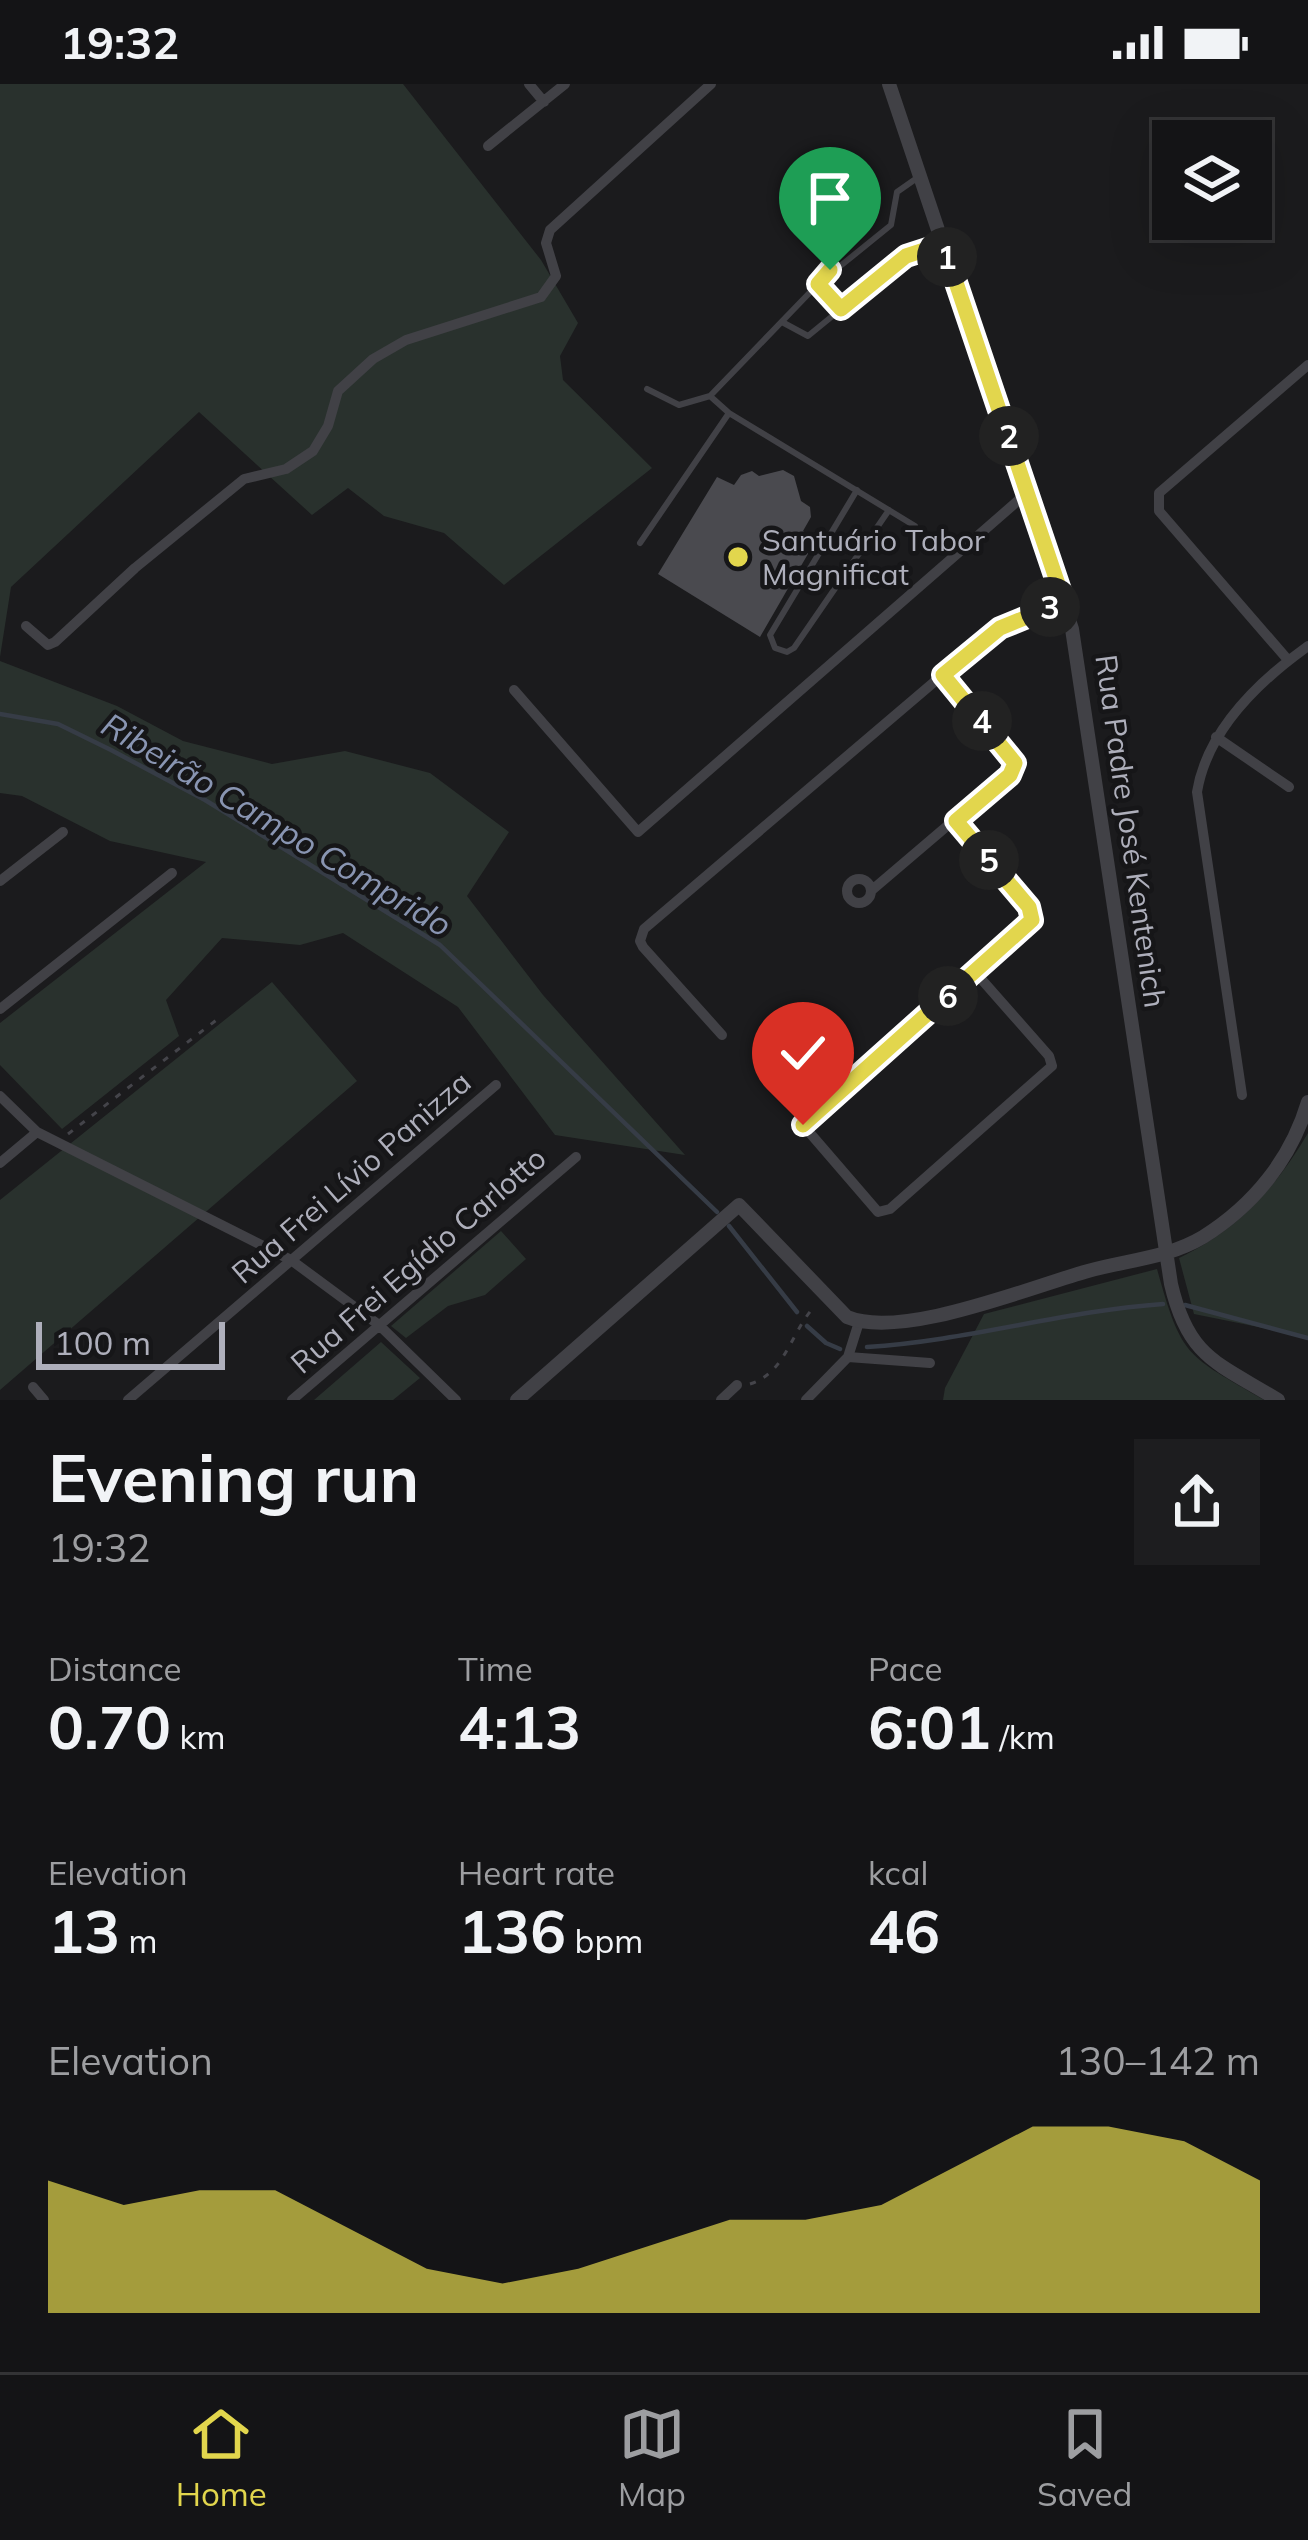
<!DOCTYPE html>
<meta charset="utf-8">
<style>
body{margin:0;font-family:Mulish,sans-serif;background:#1d1d1f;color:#f1f3f6;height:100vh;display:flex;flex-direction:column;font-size:45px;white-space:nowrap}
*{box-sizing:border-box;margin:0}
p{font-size:39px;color:#9d9ea1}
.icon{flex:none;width:66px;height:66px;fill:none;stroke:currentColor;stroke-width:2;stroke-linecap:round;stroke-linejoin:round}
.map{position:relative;height:1316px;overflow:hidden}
.sheet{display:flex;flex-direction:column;background:#141416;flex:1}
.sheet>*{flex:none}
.fabs{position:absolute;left:1152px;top:36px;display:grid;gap:24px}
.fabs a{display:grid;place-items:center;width:120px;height:120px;border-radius:0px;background:#141416;box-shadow:0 12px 48px #0002,0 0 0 3px #333335;font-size:60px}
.scale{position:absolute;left:36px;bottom:30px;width:189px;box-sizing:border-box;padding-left:12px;border:6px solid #aeafbb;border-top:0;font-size:33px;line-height:42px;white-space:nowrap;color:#aeafbb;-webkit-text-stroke:9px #161618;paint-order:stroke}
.pin{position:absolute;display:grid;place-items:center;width:102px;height:102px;color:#fff;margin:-123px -51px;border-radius:50% 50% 50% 0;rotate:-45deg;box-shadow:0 0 12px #0007}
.pin .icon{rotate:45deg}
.km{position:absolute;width:60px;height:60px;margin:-30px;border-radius:50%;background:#222;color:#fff;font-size:33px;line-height:60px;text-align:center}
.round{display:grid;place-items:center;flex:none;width:126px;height:126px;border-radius:0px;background:#1d1d1f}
.summary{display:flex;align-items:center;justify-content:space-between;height:204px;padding:0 48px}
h1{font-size:66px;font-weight:700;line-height:90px}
.metrics{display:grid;grid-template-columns:repeat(3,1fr);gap:18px;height:204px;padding:12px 48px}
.metrics div{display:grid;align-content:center}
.metrics b{font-size:60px;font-weight:700}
.metrics small{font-size:33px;font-weight:400}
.metrics p{font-size:33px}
.chart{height:336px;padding:24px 48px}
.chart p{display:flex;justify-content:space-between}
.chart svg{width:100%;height:216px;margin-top:12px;fill:#e2d64d;opacity:.7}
.status{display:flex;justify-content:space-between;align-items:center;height:84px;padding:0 60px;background:#141416;direction:ltr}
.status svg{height:33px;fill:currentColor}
.tab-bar{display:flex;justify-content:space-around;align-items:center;height:168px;border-top:3px solid #333335;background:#141416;font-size:33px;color:#9d9ea1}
.tab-bar a{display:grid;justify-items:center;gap:6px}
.tab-bar .on{color:#e2d64d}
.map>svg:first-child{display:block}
.green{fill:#29312d}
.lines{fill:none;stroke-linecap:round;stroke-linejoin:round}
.stream{stroke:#363c46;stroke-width:4.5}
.building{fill:#4a4a4f}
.path{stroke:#44444a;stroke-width:3;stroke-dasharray:6 9;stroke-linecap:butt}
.service{stroke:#414146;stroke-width:6}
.minor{stroke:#414146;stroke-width:10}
.tertiary{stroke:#414146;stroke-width:14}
.route-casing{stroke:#fff;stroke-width:24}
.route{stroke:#e2d64d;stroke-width:15}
.poi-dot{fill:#e2d64d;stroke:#161618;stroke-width:4.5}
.labels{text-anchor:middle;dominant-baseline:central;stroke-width:9;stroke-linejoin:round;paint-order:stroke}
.poi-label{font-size:30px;fill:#aeafbb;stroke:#161618;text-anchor:start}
.street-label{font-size:30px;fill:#aeafbb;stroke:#161618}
.water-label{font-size:33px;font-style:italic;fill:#8995b2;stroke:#161618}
</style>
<div class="status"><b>19:32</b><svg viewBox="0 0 49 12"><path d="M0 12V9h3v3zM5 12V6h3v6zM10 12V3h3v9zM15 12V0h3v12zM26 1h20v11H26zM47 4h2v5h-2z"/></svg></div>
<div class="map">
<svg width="1308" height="1316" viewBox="0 0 1308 1316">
<rect width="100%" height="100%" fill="#1b1b1d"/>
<path class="green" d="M 0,0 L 403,0 L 541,176 L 578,239 L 560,272 L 563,296 L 652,384 L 504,501 L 444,449 L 384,432 L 348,404 L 312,431 L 199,328 L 11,503 L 0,573 Z
M 0,577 L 117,622 L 183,657 L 272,680 L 345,667 L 430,689 L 509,748 L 467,812 L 543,911 L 685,1071 L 555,1051 L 458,923 L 343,849 L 300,861 L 222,854 L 166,916 L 179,952 L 62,1045 L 0,981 L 0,939 L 206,778 L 110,757 L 22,712 L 0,709 Z
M 272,898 L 357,997 L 0,1306 L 0,1116 Z
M 1308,1049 L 1308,1253 L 1194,1230 L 1179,1174 C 1238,1146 1275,1105 1308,1049 Z
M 501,1147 L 526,1175 L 485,1211 L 448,1222 L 406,1254 L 391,1242 Z
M 1157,1185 C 1182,1275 1186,1270 1264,1316 L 943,1316 L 945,1304 L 984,1230 Z
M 381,1258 L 420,1294 L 393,1316 L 314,1316 Z"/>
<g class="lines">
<path class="stream" d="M 0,630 L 58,640 L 111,666 L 205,716 L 440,861 L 717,1128
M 729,1142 L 797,1228
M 1185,1221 L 1308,1254
M 807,1242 L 826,1259 L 840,1265
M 867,1263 C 967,1257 1063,1227 1163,1220"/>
</g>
<path class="building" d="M 783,386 L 794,392 L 801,417 L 810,423 L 811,433 L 803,447 L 816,456 L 760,553 L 658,490 L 717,393 L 734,401 L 741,391 L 752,387 L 759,392 Z"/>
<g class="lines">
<path class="path" d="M 68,1050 L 219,934
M 750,1300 C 786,1289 791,1247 815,1222"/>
<path class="service" d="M 917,94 L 897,108 L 891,141 L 818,200 L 841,225 L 906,173 L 939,161
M 818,200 L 710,312 L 729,329 L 915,442
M 782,238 L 808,252 L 841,225
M 647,305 L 679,321 L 710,312
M 857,406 L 770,551 L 775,564 L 787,568 L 794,564 L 889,426
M 640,459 L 729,329"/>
<path class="minor" d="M 529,0 L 544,18
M 488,62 L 565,0
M 26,542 L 48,561 L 55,558 L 135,484 L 244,395 L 286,385 L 313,367 L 328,342 L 338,307 L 373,275 L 406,256 L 541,213 L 556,192 L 546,159 L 550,146 L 711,0
M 1288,576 L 1159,427 L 1159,409 L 1308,281
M 514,606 L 638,748 L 1028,408
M 1216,653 L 1289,703
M 956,737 L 1029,823 L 1032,836 L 803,1041 L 878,1128 L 890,1125 L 1052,982 L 1049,972 L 975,888
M847 807a12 12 0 1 1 24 0a12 12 0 1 1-24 0Z
M 0,797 L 63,748
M 872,806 L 1014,685 L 1013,674 L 942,591
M 0,925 L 172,789
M 722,951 L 643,863 L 640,857 L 644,845 L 987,553 L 1015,536 L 1064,518
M 1242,1011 L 1197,708 C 1207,647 1259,597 1308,562
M 0,1012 L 37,1048 L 291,1176 L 379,1241 L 456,1316
M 0,1079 L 37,1048
M 848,1273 L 930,1279
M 33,1303 L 44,1316
M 128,1316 L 496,1001
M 292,1316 L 576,1073
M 721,1316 L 737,1301
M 806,1316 L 848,1273 L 859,1238"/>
<path class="tertiary" d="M 889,0 L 1072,545 L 1171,1200 C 1188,1274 1218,1279 1278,1316
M 517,1316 L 739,1121 L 847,1233 C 902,1256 1030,1203 1088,1187 C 1127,1176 1168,1174 1203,1153 C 1254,1121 1291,1075 1308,1018"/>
</g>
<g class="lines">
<defs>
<path id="route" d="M 803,1041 L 1032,836 L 1029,823 L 956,737 L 1010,691 L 1015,679 L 943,591 L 1000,544 L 1064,518 L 943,160 L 906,172 L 841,225 L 818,200 L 830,186"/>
</defs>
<use href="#route" class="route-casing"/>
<use href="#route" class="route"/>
</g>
<circle class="poi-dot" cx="738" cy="473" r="12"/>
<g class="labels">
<g class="poi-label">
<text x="762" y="456">Santuário Tabor<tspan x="762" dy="34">Magnificat</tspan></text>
</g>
<g class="street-label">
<text transform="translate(1131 747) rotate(82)">Rua Padre José Kentenich</text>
<text transform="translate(351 1093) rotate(-41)">Rua Frei Lívio Panizza</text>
<text transform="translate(418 1176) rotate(-41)">Rua Frei Egídio Carlotto</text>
</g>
<g class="water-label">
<text transform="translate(277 740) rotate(31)">Ribeirão Campo Comprido</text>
</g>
</g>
</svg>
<div class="fabs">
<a><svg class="icon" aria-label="layers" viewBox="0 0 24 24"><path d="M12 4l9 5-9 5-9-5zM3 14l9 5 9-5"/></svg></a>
</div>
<div class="scale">100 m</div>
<div class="pin" style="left:830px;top:186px;background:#1e9e55"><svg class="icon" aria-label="arrive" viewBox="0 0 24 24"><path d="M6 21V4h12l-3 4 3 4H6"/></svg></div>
<div class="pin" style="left:803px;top:1041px;background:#d93025"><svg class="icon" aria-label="check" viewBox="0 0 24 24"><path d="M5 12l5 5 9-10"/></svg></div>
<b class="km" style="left:947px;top:173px">1</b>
<b class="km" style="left:1009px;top:352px">2</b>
<b class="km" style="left:1050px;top:523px">3</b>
<b class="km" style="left:982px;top:637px">4</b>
<b class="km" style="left:989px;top:776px">5</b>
<b class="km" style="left:948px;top:912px">6</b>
</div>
<section class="sheet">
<div class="summary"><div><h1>Evening run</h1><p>19:32</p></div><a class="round"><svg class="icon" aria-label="share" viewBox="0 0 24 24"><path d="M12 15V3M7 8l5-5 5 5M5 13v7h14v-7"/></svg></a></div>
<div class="metrics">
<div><p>Distance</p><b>0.70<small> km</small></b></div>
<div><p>Time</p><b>4:13</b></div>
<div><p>Pace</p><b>6:01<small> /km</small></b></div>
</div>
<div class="metrics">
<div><p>Elevation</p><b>13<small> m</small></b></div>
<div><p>Heart rate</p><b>136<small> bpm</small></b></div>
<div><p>kcal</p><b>46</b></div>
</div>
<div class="chart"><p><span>Elevation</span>130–142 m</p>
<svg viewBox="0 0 160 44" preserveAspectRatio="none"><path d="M0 44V17L10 22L20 19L30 19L40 27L50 35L60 38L70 35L80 30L90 25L100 25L110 22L120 14L130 6L140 6L150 9L160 17V44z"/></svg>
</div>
</section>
<nav class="tab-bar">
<a class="on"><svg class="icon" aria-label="home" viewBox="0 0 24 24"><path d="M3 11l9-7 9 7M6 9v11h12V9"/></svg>Home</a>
<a><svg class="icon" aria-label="map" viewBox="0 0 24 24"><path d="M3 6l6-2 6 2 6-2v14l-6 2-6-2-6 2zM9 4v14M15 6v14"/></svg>Map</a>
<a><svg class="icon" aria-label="saved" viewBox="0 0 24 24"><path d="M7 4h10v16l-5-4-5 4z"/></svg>Saved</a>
</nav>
